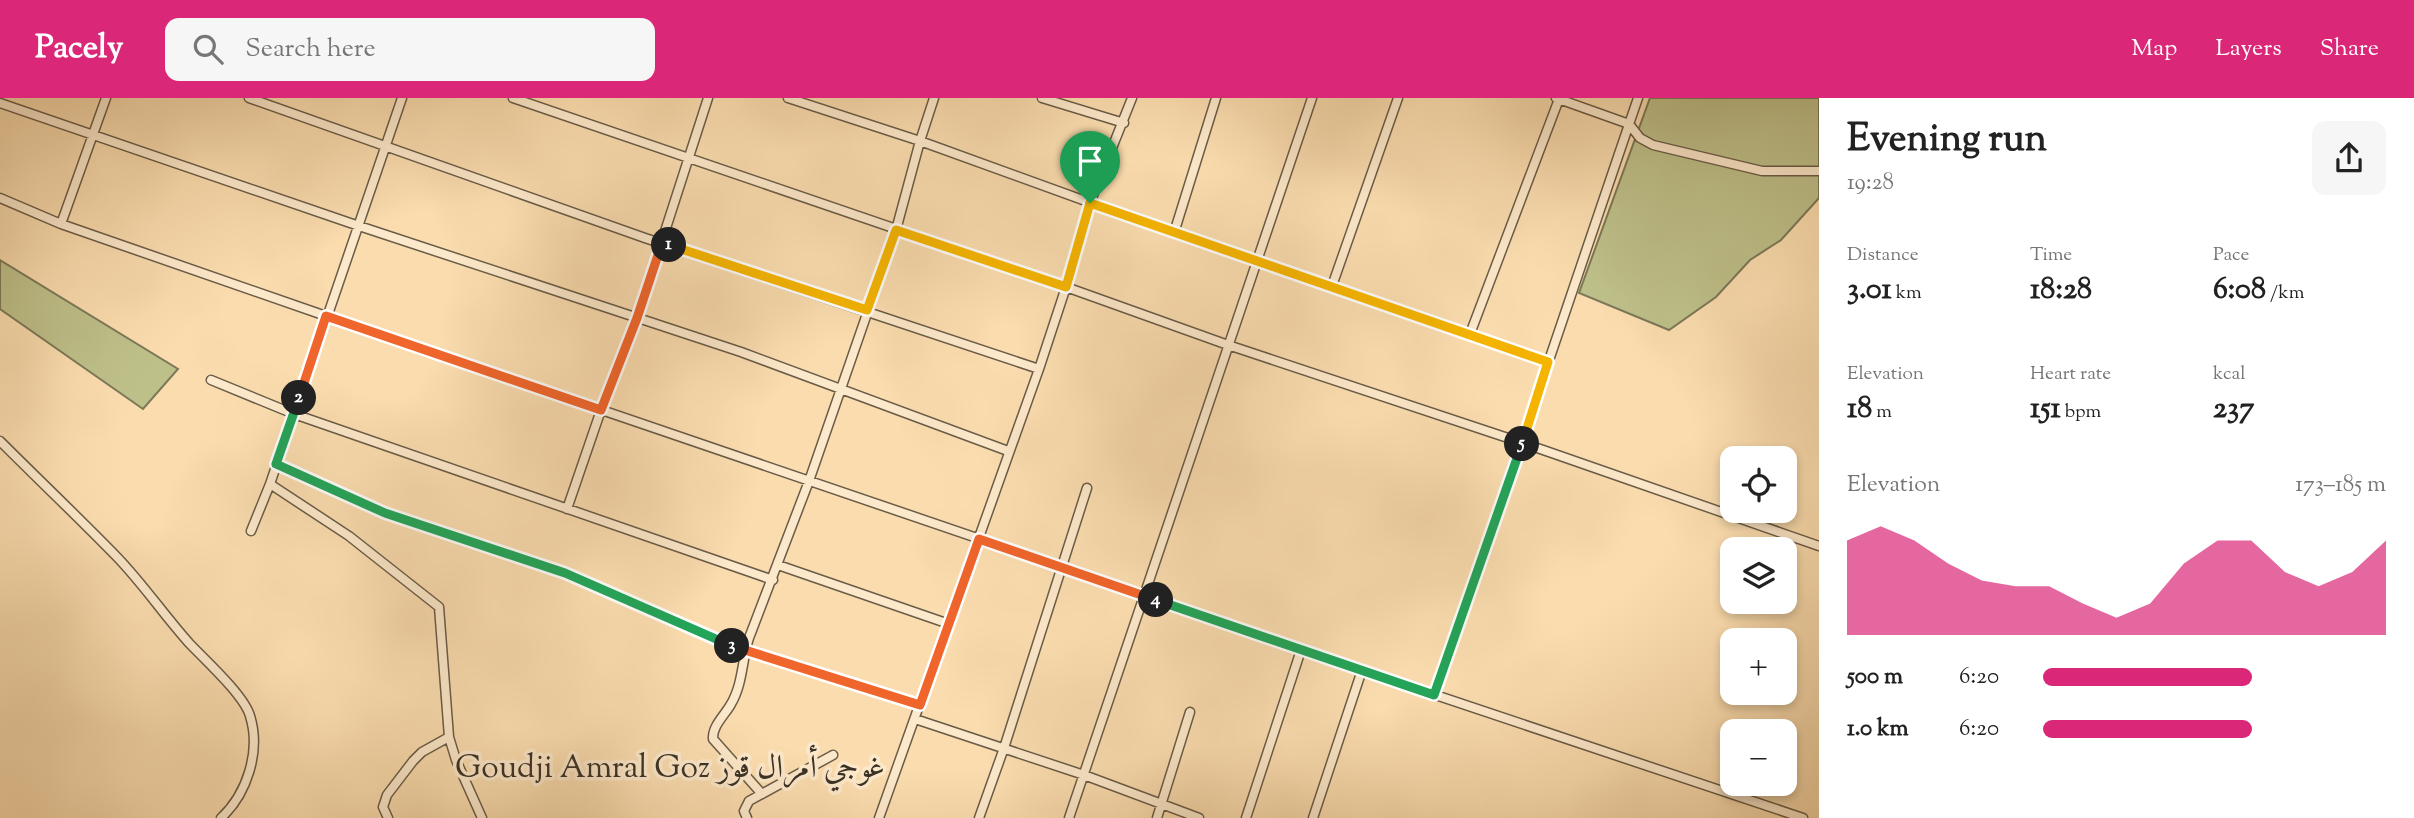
<!DOCTYPE html>
<meta charset="utf-8">
<style>
body{margin:0;font-family:"Sorts Mill Goudy",Amiri,serif;background:#f6f6f6;color:#222;height:100vh;display:flex;flex-direction:column;font-size:26px;white-space:nowrap}
*{box-sizing:border-box;margin:0}
p{font-size:23px;color:#767676}
.icon{flex:none;width:38px;height:38px;fill:none;stroke:currentColor;stroke-width:2;stroke-linecap:round;stroke-linejoin:round}
.map{position:relative;flex:1;overflow:hidden}
.panel{display:flex;flex-direction:column;background:#fff;width:595px}
.panel>*{flex:none}
.fabs{position:absolute;left:1720px;top:348px;display:grid;gap:14px}
.fabs a{display:grid;place-items:center;width:77px;height:77px;border-radius:14px;background:#fff;box-shadow:0 4px 10px #0003;font-size:35px}
.pin{position:absolute;display:grid;place-items:center;width:60px;height:60px;color:#fff;margin:-72px -30px;border-radius:50% 50% 50% 0;rotate:-45deg;box-shadow:0 0 7px #0007}
.pin .icon{rotate:45deg}
.km{position:absolute;width:35px;height:35px;margin:-18px;border-radius:50%;background:#222;color:#fff;font-size:19px;line-height:35px;text-align:center}
.round{display:grid;place-items:center;flex:none;width:74px;height:74px;border-radius:14px;background:#f6f6f6}
.head{display:flex;align-items:center;justify-content:space-between;height:119px;padding:0 28px}
h1{font-size:38px;font-weight:700;line-height:52px}
.metrics{display:grid;grid-template-columns:repeat(3,1fr);gap:10px;height:119px;padding:7px 28px}
.metrics div{display:grid;align-content:center}
.metrics b{font-size:30px;font-weight:700}
.metrics small{font-size:19px;font-weight:400}
.metrics p{font-size:19px}
.chart{height:196px;padding:14px 28px}
.chart p{display:flex;justify-content:space-between}
.chart svg{width:100%;height:126px;margin-top:7px;fill:#db2777;opacity:.7}
ul{padding:0 28px;list-style:none;font-size:23px}
li{display:grid;grid-template-columns:112px 84px 1fr;align-items:center;height:52px}
li i{height:18px;border-radius:9px;background:#db2777}
header{display:flex;align-items:center;gap:42px;box-sizing:border-box;height:98px;padding:0 35px;background:#db2777;color:#fff}
header strong{font-size:33px}
nav{display:flex;gap:38px;margin-inline-start:auto;font-size:24px}
.search{width:490px;height:63px;background:#f6f6f6;display:flex;align-items:center;gap:18px;box-sizing:border-box;padding:0 24px;border-radius:14px;color:#767676;font-size:26px}
main{display:flex;flex:1;min-height:0}
.map>svg:first-child{display:block}
.green{fill:#bec08a;stroke:#7c7858;stroke-width:2}
.lines{fill:none;stroke-linecap:round;stroke-linejoin:round}
.minor-casing{stroke:#6a5c47;stroke-width:11}
.minor{stroke:#fce8ca;stroke-width:8}
.split-1-casing{stroke:#fff;stroke-width:14}
.split-2-casing{stroke:#fff;stroke-width:14}
.split-3-casing{stroke:#fff;stroke-width:14}
.split-4-casing{stroke:#fff;stroke-width:14}
.split-5-casing{stroke:#fff;stroke-width:14}
.split-6-casing{stroke:#fff;stroke-width:14}
.split-1{stroke:#f5b400;stroke-width:9}
.split-2{stroke:#f0652b;stroke-width:9}
.split-3{stroke:#22a559;stroke-width:9}
.split-4{stroke:#f0652b;stroke-width:9}
.split-5{stroke:#22a559;stroke-width:9}
.split-6{stroke:#f5b400;stroke-width:9}
.labels{text-anchor:middle;dominant-baseline:central;stroke-width:7;stroke-linejoin:round;paint-order:stroke}
.neighbourhood-label{font-size:32px;fill:#3a3125;stroke:#fce8ca}
</style>
<header>
<strong>Pacely</strong>
<div class="search"><svg class="icon" aria-label="search" viewBox="0 0 24 24"><circle cx="10" cy="10" r="6"/><path d="M15 15l6 6"/></svg>Search here</div>
<nav><a>Map</a><a>Layers</a><a>Share</a></nav>
</header>
<main>
<div class="map">
<svg width="1819" height="720" viewBox="0 0 1819 720">
<rect width="100%" height="100%" fill="#fadcae"/>
<filter id="stains"><feTurbulence type="fractalNoise" baseFrequency=".00286" numOctaves="4"/><feColorMatrix values="0 0 0 0 .2 0 0 0 0 .09 0 0 0 0 .02 0 0 0 .5 -.17"/></filter>
<radialGradient id="worn" r=".72"><stop offset=".6" stop-color="#630" stop-opacity="0"/><stop offset="1" stop-color="#630" stop-opacity=".3"/></radialGradient>
<path class="green" d="M 1650,0 L 1819,0 L 1819,100 L 1781,142 L 1750,162 L 1716,199 L 1669,232 L 1579,195 Z
M 0,162 L 178,271 L 143,311 L 0,211 Z"/>
<g class="lines">
<defs>
<path id="minor" d="M 249,0 L 645,140 L 1039,271
M 513,0 L 1066,189 L 1228,247 L 1523,345 L 1819,448
M 788,0 L 920,43 L 1174,135 L 1548,264
M 1042,0 L 1124,25
M 1556,0 L 1629,26 L 1640,40 L 1653,47 L 1762,73 L 1819,73
M 0,5 L 359,128 L 741,254 L 1008,353
M 0,100 L 61,126 L 326,218 L 1062,469 L 1301,552 L 1803,720
M 61,126 L 106,0
M 1174,135 L 1216,0
M 1332,188 L 1398,0
M 1470,236 L 1559,1
M 211,282 L 294,316 L 773,482
M 0,343 C 39,382 79,420 117,459 C 143,486 164,517 189,545 C 205,562 244,597 250,618 C 261,653 247,696 221,720
M 276,366 L 385,415 L 565,475 L 745,553 L 920,607
M 270,386 L 349,438 L 439,509 L 449,639 L 456,662 L 482,720
M 567,411 L 601,312 L 637,220 L 708,0
M 251,433 L 270,386 L 402,0
M 778,467 L 949,526
M 1434,597 C 1504,398 1570,199 1638,0
M 915,621 L 1084,677 L 1199,720
M 762,696 L 713,641 C 712,628 725,617 731,606 C 743,586 742,561 749,540 L 809,383 L 896,132 L 920,43 L 934,0
M 388,720 L 383,709 L 387,697 L 413,663 L 422,654 L 449,639
M 747,720 L 744,713 L 749,703 L 833,657
M 879,720 L 1039,271 L 1066,189 L 1090,105 L 1132,0
M 979,720 L 1004,650 L 1087,390
M 1069,720 L 1312,0
M 1157,720 L 1190,614
M 1246,720 L 1301,552
M 1313,720 L 1362,572"/>
</defs>
<use href="#minor" class="minor-casing"/>
<use href="#minor" class="minor"/>
</g>
<g class="lines">
<defs>
<path id="split-1" d="M 669,147 L 867,212 L 896,132 L 1066,189 L 1090,105"/>
<path id="split-2" d="M 299,300 L 326,218 L 601,312 L 637,220 L 662,145 L 669,147"/>
<path id="split-3" d="M 299,300 L 276,366 L 385,415 L 565,475 L 732,548"/>
<path id="split-4" d="M 732,548 L 920,607 L 979,441 L 1156,502"/>
<path id="split-5" d="M 1156,502 L 1434,597 L 1522,346"/>
<path id="split-6" d="M 1090,105 L 1548,264 L 1522,346"/>
</defs>
<use href="#split-1" class="split-1-casing"/>
<use href="#split-2" class="split-2-casing"/>
<use href="#split-3" class="split-3-casing"/>
<use href="#split-4" class="split-4-casing"/>
<use href="#split-5" class="split-5-casing"/>
<use href="#split-6" class="split-6-casing"/>
<use href="#split-1" class="split-1"/>
<use href="#split-2" class="split-2"/>
<use href="#split-3" class="split-3"/>
<use href="#split-4" class="split-4"/>
<use href="#split-5" class="split-5"/>
<use href="#split-6" class="split-6"/>
</g>
<g class="labels">
<g class="neighbourhood-label">
<text x="670" y="671">Goudji Amral Goz غوجي أمرال قوز</text>
</g>
</g>
<rect width="100%" height="100%" filter="url(#stains)"/>
<rect width="100%" height="100%" fill="url(#worn)"/>
</svg>
<div class="fabs">
<a><svg class="icon" aria-label="locate" viewBox="0 0 24 24"><circle cx="12" cy="12" r="6"/><path d="M12 2v4M12 18v4M2 12h4M18 12h4"/></svg></a>
<a><svg class="icon" aria-label="layers" viewBox="0 0 24 24"><path d="M12 4l9 5-9 5-9-5zM3 14l9 5 9-5"/></svg></a>
<a>+</a>
<a>−</a>
</div>
<div class="pin" style="left:1090px;top:105px;background:#1e9e55"><svg class="icon" aria-label="arrive" viewBox="0 0 24 24"><path d="M6 21V4h12l-3 4 3 4H6"/></svg></div>
<b class="km" style="left:669px;top:147px">1</b>
<b class="km" style="left:299px;top:300px">2</b>
<b class="km" style="left:732px;top:548px">3</b>
<b class="km" style="left:1156px;top:502px">4</b>
<b class="km" style="left:1522px;top:346px">5</b>
</div>
<section class="panel">
<div class="head"><div><h1>Evening run</h1><p>19:28</p></div><a class="round"><svg class="icon" aria-label="share" viewBox="0 0 24 24"><path d="M12 15V3M7 8l5-5 5 5M5 13v7h14v-7"/></svg></a></div>
<div class="metrics">
<div><p>Distance</p><b>3.01<small> km</small></b></div>
<div><p>Time</p><b>18:28</b></div>
<div><p>Pace</p><b>6:08<small> /km</small></b></div>
</div>
<div class="metrics">
<div><p>Elevation</p><b>18<small> m</small></b></div>
<div><p>Heart rate</p><b>151<small> bpm</small></b></div>
<div><p>kcal</p><b>237</b></div>
</div>
<div class="chart"><p><span>Elevation</span>173–185 m</p>
<svg viewBox="0 0 160 44" preserveAspectRatio="none"><path d="M0 44V11L10 6L20 11L30 19L40 25L50 27L60 27L70 33L80 38L90 33L100 19L110 11L120 11L130 22L140 27L150 22L160 11V44z"/></svg>
</div>
<ul>
<li><b>500 m</b>6:20<i style="width:61%"></i></li>
<li><b>1.0 km</b>6:20<i style="width:61%"></i></li>
</ul>
</section>
</main>
